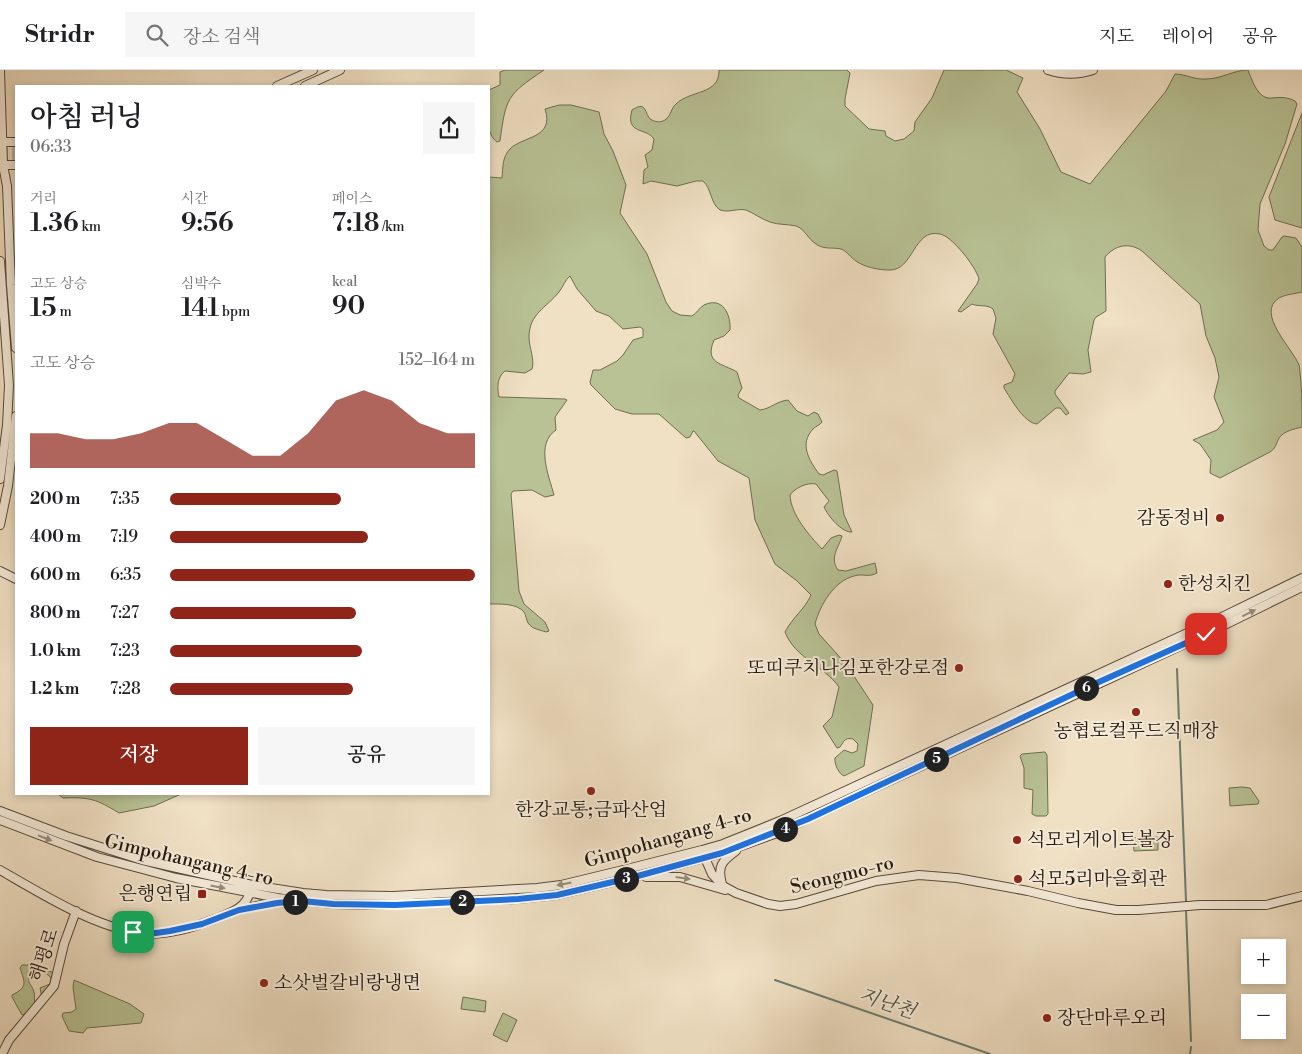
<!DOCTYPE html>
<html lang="ko">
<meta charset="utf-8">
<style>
body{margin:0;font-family:"Libre Bodoni","Noto Serif KR",serif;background:#f6f6f6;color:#202124;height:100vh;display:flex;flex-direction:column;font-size:19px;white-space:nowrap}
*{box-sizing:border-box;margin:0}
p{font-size:16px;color:#757577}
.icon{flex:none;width:28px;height:28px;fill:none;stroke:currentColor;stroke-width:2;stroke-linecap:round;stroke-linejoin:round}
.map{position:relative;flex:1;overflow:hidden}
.drawer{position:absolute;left:15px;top:15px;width:475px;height:710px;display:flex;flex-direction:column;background:#fff;border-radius:0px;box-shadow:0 2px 8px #0003}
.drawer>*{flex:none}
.controls{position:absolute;left:1241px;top:869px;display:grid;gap:10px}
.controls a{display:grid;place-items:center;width:45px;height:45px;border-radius:0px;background:#fff;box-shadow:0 2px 8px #0003;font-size:25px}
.pin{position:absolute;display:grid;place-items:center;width:42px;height:42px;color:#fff;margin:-21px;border-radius:10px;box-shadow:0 2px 8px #0006}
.km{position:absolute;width:25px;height:25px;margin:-12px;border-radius:50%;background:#222;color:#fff;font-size:14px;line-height:25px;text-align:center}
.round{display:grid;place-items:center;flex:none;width:52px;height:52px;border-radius:0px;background:#f6f6f6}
.overview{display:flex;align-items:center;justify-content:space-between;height:85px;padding:0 15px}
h1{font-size:28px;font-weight:600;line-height:38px}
.stats{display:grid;grid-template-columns:repeat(3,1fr);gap:8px;height:85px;padding:5px 15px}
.stats div{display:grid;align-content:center}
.stats b{font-size:25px;font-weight:600}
.stats small{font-size:14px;font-weight:400}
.stats p{font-size:14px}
.chart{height:140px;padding:10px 15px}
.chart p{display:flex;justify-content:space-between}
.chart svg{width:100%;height:90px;margin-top:5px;fill:#8f2418;opacity:.7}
.cta{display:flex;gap:10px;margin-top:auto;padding:10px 15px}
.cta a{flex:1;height:58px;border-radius:0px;background:#8f2418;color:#fff;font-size:20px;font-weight:600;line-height:58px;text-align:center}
.cta a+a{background:#f6f6f6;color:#202124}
ul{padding:0 15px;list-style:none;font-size:16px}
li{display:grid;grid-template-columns:80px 60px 1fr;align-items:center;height:38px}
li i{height:12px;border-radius:6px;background:#8f2418}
header{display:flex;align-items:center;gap:30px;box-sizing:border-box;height:70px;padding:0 25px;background:#fff;border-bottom:1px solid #e0e0e0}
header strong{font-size:24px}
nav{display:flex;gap:28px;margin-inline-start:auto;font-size:18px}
.search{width:350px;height:45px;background:#f6f6f6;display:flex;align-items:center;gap:12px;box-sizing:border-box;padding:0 18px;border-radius:0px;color:#757577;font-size:19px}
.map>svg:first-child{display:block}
.green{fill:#b8c295;stroke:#6f6e51}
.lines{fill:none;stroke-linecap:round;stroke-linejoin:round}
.stream{stroke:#6c7c6e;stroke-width:2}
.minor-tunnel{stroke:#c8b89f;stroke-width:8;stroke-dasharray:8 4;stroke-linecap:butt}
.minor-casing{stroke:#584b3b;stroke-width:10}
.minor{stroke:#f5ebd9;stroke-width:8}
.oneway{fill:#988c7d}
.route-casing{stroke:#fff;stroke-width:10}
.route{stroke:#1a73e8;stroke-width:6}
.poi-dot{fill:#8f2418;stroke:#f5ebd9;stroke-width:2}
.labels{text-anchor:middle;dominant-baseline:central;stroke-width:4;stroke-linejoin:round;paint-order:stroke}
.poi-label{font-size:19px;fill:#26190d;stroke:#f5ebd9;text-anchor:start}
.street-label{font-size:19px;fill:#26190d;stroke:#f5ebd9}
.water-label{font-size:20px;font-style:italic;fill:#4f5345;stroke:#f5ebd9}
</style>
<header>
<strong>Stridr</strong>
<div class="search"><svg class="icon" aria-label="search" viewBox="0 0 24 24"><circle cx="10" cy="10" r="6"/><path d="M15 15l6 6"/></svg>장소 검색</div>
<nav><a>지도</a><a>레이어</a><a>공유</a></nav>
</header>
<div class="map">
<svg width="1302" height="984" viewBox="0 0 1302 984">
<rect width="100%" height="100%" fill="#f0e0c4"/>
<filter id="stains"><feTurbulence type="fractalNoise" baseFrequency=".004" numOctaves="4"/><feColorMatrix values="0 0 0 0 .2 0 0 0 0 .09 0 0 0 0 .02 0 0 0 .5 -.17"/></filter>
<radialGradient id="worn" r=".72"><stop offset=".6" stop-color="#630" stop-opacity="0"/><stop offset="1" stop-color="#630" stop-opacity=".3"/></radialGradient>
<path class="green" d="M 505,0 L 544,0 C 507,25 506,27 500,71 L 497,72 C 483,62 489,35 489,20 L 500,15 L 500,2 Z
M 719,0 L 847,0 L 850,3 L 845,29 L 845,36 L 869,59 L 885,61 L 886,66 L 895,71 L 904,69 L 914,61 L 915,52 L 932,28 L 944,0 L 1006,0 L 1023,8 L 1017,22 L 1040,59 L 1061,102 L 1090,114 L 1166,21 L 1175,4 C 1185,4 1195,10 1206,9 C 1221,9 1234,0 1248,0 C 1252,10 1258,30 1272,28 C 1281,27 1287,27 1295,31 L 1297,34 L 1285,74 L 1260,134 L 1258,160 L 1264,176 L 1269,180 L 1273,180 L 1282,167 L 1284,166 L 1296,168 L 1302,177 L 1302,222 C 1295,224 1286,224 1279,228 C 1255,243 1293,279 1299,295 C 1302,313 1302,338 1302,357 C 1294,359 1284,361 1279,368 C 1276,374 1276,378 1270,382 L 1220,408 L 1210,403 L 1211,390 L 1200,374 L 1193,370 L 1217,360 L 1224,352 L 1214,327 L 1219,307 L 1215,288 L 1206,266 L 1200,234 L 1142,181 C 1129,172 1115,175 1105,187 L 1106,241 L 1096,247 L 1094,250 L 1088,280 L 1091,302 L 1083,304 L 1069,303 L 1055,321 L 1055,324 L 1069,343 L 1066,345 L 1060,338 L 1056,338 L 1037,354 C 1024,353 1011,329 1004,318 L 1004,315 L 1012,312 L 1015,304 L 993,264 L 996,248 L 993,239 C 987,234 978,237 972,234 L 961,242 L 958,241 L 977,214 L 979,209 C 976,197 952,166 940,164 C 913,158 914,201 889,200 C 879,200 864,197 856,191 C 851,188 847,181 841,179 C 833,177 824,180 816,174 C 808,169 805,159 796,156 C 788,154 778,155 770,152 C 761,149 754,143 746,140 C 738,138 729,143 720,140 C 710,133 712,119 703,111 L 696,111 L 677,116 L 651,111 L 643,114 L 644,100 L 648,97 L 645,85 L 652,80 L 654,69 C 646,57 625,65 632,40 C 646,31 644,41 650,49 C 655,52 660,53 665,50 C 671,46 671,38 676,34 C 690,20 720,25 719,0 Z
M 559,35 L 571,35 L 599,42 L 604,64 L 613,81 L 626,115 L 620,143 L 647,184 L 666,232 L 672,241 L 680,245 L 692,246 C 697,243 699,238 704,235 C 723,226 731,245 730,260 L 724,266 L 714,270 C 704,294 722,293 737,302 L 742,318 L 738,325 L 739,328 L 760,340 C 770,339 777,331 788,330 L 797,341 L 808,346 L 814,342 L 818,344 L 822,352 C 820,355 816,356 813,359 C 799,374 809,390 819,404 L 823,405 L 834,400 L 837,401 L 844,445 L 852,462 C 842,463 828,446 824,437 L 829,431 L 816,414 C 807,412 795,418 790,425 C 791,445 809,465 822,479 L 831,468 L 839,465 L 842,466 C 839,477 829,488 838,500 L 846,501 L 875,493 L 877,503 C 868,508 863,503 854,506 C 834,511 820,535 815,554 L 819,564 L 846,594 L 873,635 L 864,696 L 844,706 C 839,704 834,694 835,688 L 844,680 L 852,683 L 857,681 L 858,674 L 853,669 C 844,667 844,672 840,677 L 837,678 L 823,656 L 832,647 L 839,617 C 824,596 795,588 785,562 C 792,548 805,539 811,525 L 797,511 L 775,494 L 755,450 L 749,408 L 718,391 L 694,361 L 693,361 L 690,367 L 686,368 L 659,344 L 632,344 L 615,339 L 591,315 L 590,312 L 593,300 L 600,300 L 617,291 L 623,285 L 633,270 L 643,267 L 643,259 L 640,257 L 623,259 L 609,246 L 596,241 L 577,219 L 570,206 C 565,210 563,217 559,222 C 546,238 529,244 529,267 C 529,278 535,289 532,299 L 525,303 L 505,301 C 497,307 497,318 499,327 L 565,329 L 567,330 L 555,347 L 556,360 C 535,374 549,406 554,425 L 545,427 L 532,420 L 513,421 L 511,424 L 519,521 L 524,534 L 545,552 L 549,561 L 546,562 C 540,560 532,559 528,553 C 526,549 526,545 524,542 C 517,533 499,534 489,534 L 489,107 L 502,108 C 503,98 502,87 510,79 C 522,66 555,69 545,39 Z
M 1302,43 L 1302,158 L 1275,150 L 1269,127 Z
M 1045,682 L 1047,685 L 1048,744 L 1046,746 L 1036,746 L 1032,744 L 1033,720 L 1024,718 L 1024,698 L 1020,686 L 1022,684 Z
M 1242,717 L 1250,718 L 1259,731 L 1258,734 L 1230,736 L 1229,718 Z
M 58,724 L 181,724 L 154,736 L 119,743 C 96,729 90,727 63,728 Z
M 1158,767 L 1158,780 L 1134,781 L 1133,768 Z
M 22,895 L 30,895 L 55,903 L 54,912 L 42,928 L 40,918 L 50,914 L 51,908 C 48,904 40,899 34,900 C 24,914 31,911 34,922 C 35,926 34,931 35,935 L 27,943 L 22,945 L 12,927 L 12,925 C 28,917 25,913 20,898 Z
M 74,910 L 130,934 L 144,944 L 141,953 L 87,958 L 83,963 L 69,961 L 62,946 L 63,943 L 72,942 L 76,939 L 73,917 Z
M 463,927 L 486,931 L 485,942 L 461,939 Z
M 503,943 L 517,950 L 507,972 L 493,965 Z"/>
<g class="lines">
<path class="stream" d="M 1177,599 L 1186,831
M 1186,840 L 1191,971
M 775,910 L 990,984
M 1190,984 L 1191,977"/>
<path class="minor-tunnel" d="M 0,80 L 16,79
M 0,87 L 16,86"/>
<defs>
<path id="minor" d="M 0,0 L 3,95 L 7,116 L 11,215 L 16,278
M 1048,0 C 1063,5 1078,5 1093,0
M 277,16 L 313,0
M 305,16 L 340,0
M 0,72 L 16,72
M 0,95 L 16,95
M 0,191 L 9,315 L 7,355 L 0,409
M 0,455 L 8,416 L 16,346
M 0,501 L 16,509
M 0,741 L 66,766 L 142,790 L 252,815 L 303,823 L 326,825 L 393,826 L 537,818 L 561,815 L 623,800 L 702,780 L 723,774 L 780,751 L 1222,547 L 1302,508
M 0,750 L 97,787 L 176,808 L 278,828 L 333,834 L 364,835 L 518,829 L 557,825 L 634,807 L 722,783 L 777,763 L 1206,564 L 1302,517
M 705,788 L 712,804 L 723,816 L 736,823 L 768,834 L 780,836 L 796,834 L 876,811 L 919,805 L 957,808 L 1028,821 L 1078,833 L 1116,840 L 1138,840 L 1200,835 L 1266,835 L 1302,826
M 0,800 C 40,823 94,857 140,863 C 165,866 192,858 215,849 C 231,843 247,838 251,819
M 646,807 L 680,807 L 725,820
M 722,814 C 717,796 722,791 736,781
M 239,840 L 265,834 L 287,832
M 2,984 L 9,970 L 54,916 L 64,874 L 76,841"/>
</defs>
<use href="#minor" class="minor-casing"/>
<use href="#minor" class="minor"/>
</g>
<defs><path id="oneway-solid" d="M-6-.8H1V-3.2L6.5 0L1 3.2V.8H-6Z" transform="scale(1.25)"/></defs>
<g class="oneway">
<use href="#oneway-solid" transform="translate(1249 543) rotate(-26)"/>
<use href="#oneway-solid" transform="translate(45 768) rotate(21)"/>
<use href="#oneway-solid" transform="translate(683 808) rotate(8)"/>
<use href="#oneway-solid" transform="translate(564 814) rotate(169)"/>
<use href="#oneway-solid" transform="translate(218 817) rotate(11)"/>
</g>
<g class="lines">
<defs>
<path id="route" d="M 133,862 L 156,863 L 170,861 L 202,854 L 239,840 L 277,833 L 302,831 L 333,834 L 395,835 L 518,829 L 557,825 L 634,807 L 722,783 L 808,749 L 1090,616 L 1206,564"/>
</defs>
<use href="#route" class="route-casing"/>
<use href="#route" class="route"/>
</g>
<g class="poi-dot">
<circle cx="1220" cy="448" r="5"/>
<circle cx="1168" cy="514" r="5"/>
<circle cx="959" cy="598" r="5"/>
<circle cx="1136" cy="642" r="5"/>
<circle cx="591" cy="721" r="5"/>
<circle cx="1017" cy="770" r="5"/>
<circle cx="1018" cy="809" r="5"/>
<rect x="197" y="819" width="10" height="10" rx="2.5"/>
<circle cx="264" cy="913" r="5"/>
<circle cx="1047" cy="948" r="5"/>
</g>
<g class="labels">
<g class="poi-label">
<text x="1210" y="448" text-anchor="end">감동정비</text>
<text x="1178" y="514">한성치킨</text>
<text x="949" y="598" text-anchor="end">또띠쿠치나김포한강로점</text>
<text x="1136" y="661" text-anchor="middle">농협로컬푸드직매장</text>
<text x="591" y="740" text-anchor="middle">한강교통;금파산업</text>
<text x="1027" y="770">석모리게이트볼장</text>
<text x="1028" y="809">석모5리마을회관</text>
<text x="192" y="824" text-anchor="end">은행연립</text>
<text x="274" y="913">소삿벌갈비랑냉면</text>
<text x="1057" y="948">장단마루오리</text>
</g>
<g class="street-label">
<text transform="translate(668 768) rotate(-16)">Gimpohangang 4-ro</text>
<text transform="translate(189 790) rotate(13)">Gimpohangang 4-ro</text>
<text transform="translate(842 805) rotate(-14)">Seongmo-ro</text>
<text transform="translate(44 885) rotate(-72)">해평로</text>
</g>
<g class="water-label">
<text transform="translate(887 934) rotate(19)">지난천</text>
</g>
</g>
<rect width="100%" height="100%" filter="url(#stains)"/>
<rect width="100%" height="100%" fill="url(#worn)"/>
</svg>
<div class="controls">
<a>+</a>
<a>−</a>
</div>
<div class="pin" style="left:133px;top:862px;background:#1e9e55"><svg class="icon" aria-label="arrive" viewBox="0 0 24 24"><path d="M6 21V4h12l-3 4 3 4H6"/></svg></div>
<div class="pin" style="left:1206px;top:564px;background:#d93025"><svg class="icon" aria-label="check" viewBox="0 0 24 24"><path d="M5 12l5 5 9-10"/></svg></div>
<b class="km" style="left:295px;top:832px">1</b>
<b class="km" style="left:462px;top:832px">2</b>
<b class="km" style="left:626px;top:809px">3</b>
<b class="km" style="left:785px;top:759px">4</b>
<b class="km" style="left:936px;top:689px">5</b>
<b class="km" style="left:1086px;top:618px">6</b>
<section class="drawer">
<div class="overview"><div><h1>아침 러닝</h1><p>06:33</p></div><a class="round"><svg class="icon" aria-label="share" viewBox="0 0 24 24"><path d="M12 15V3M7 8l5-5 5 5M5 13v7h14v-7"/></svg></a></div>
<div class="stats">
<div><p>거리</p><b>1.36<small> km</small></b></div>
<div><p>시간</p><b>9:56</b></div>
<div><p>페이스</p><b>7:18<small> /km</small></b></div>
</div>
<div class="stats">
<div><p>고도 상승</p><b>15<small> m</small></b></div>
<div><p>심박수</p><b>141<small> bpm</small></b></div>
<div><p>kcal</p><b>90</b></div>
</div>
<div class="chart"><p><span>고도 상승</span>152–164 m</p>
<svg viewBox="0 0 160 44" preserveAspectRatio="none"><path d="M0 44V27L10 27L20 30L30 30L40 27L50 22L60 22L70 30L80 38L90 38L100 27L110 11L120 6L130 11L140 22L150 27L160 27V44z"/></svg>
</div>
<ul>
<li><b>200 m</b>7:35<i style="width:56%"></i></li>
<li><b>400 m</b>7:19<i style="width:65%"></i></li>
<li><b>600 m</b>6:35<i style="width:100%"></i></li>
<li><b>800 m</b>7:27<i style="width:61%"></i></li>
<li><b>1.0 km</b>7:23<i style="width:63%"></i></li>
<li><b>1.2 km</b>7:28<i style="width:60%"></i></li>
</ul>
<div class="cta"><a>저장</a><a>공유</a></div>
</section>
</div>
